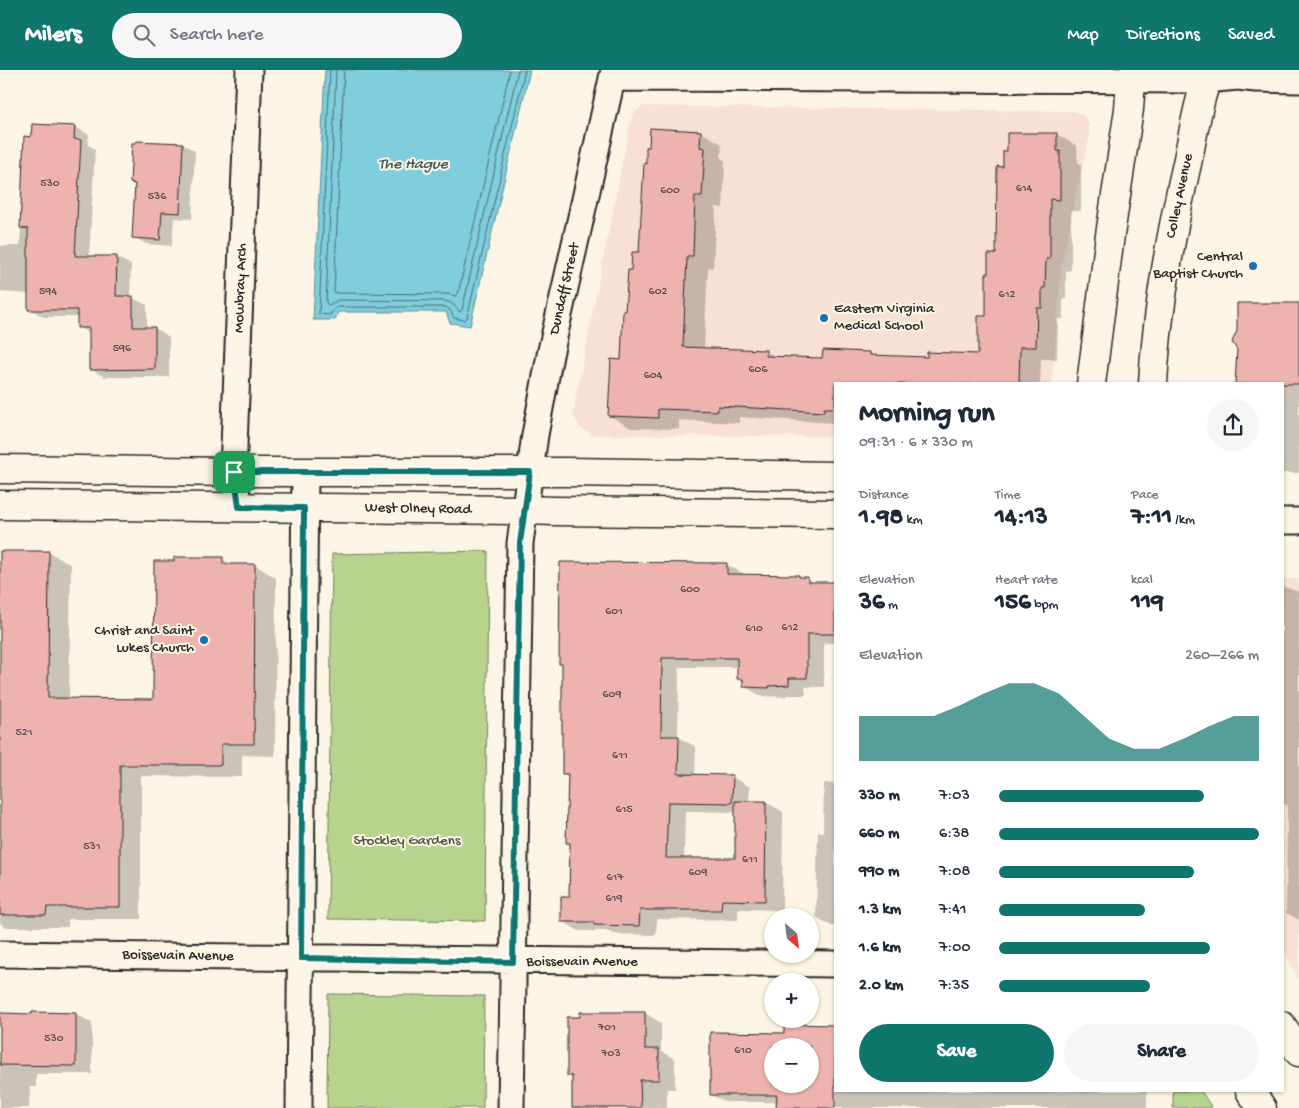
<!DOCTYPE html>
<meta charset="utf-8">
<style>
body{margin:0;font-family:"Gochi Hand",sans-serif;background:#f6f6f7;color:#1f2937;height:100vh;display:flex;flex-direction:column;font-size:19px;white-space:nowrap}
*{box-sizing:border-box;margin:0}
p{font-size:16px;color:#747a83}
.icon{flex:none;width:28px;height:28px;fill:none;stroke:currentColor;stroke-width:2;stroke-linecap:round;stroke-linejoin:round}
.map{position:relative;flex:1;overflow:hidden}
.side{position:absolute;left:834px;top:312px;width:450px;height:710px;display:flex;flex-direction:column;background:#fff;border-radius:0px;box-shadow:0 1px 4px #0004}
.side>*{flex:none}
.needle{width:32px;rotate:151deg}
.fabs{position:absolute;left:764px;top:838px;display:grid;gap:10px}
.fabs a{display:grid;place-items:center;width:55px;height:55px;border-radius:50%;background:#fff;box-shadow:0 1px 4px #0004;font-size:25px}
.pin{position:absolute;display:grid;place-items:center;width:42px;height:42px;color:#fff;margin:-21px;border-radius:10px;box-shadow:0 2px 8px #0006}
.round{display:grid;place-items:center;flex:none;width:52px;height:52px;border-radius:26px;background:#f6f6f7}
.overview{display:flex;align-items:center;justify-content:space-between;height:85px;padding:0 25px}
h1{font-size:28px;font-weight:700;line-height:38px}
.stats{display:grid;grid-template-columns:repeat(3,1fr);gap:8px;height:85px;padding:5px 25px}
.stats div{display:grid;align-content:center}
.stats b{font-size:25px;font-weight:700}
.stats small{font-size:14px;font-weight:400}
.stats p{font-size:14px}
.chart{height:140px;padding:10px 25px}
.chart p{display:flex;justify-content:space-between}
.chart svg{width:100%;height:90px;margin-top:5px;fill:#0f766e;opacity:.7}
.primary-button{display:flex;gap:10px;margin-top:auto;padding:10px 25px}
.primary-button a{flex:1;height:58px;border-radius:30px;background:#0f766e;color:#fff;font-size:20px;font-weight:700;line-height:58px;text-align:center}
.primary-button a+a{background:#f6f6f7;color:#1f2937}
ul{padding:0 25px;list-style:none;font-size:16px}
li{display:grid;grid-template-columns:80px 60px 1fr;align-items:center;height:38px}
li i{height:12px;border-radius:6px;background:#0f766e}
header{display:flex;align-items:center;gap:30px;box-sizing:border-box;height:70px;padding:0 25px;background:#0f766e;color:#fff}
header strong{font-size:24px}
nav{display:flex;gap:28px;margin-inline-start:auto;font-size:18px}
.search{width:350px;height:45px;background:#f6f6f7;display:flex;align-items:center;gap:12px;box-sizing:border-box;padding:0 18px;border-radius:28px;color:#747a83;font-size:19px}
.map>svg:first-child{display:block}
.built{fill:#f8e1d4}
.green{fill:#b6d48d;stroke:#70805c}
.water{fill:#7fcedd;stroke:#5d8d96}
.shadow{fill:#0003;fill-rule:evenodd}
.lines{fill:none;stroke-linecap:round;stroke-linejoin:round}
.shore{stroke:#4d6c72;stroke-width:1}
.building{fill:#eeb3ae;stroke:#2b2b2b;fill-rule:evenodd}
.minor-casing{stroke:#2b2b2b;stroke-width:29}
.tertiary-casing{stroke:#2b2b2b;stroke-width:31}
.secondary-casing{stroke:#2b2b2b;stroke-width:31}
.minor{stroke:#fcf5e5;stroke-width:25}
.tertiary{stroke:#fcf5e5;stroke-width:28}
.secondary{stroke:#fcf5e5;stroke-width:28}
.route-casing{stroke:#fff;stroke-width:10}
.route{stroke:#0f766e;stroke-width:6}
.poi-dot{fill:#1f6fb2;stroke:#fcf5e5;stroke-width:2}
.labels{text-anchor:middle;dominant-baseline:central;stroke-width:4;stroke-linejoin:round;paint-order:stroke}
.number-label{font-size:12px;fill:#5c4d4c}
.street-label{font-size:15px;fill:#2b2b2b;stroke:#fcf5e5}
.poi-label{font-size:15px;fill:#2b2b2b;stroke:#fcf5e5;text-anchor:end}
.park-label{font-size:15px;fill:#4e5544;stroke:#fcf5e5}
.water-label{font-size:16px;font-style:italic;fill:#445c60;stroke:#fcf5e5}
</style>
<header>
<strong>Milers</strong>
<div class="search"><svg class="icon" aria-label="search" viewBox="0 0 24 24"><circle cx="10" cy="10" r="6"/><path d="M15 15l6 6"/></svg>Search here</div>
<nav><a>Map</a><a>Directions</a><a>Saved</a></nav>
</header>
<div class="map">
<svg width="1299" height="1038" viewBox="0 0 1299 1038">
<rect width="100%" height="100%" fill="#fcf5e5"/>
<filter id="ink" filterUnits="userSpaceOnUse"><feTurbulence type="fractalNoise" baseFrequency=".02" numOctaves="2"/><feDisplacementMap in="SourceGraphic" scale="10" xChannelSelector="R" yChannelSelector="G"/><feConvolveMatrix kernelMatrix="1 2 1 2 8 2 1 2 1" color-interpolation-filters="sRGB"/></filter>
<g filter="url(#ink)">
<path class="built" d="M 643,36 L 1072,41 L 1082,44 L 1089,53 L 1090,65 L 1077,119 L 1061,201 L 1052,314 L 835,314 L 835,367 L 592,365 L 581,358 L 573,346 L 575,331 L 630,54 L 632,45 Z
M 1282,509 L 1299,509 L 1299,909 L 1282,879 Z"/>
<path class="green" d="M 488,481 L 485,851 L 328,849 L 332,484 Z
M 328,924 L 484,926 L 483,1038 L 327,1038 Z
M 1173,1021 L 1201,1021 L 1212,1038 L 1173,1038 Z"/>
<path class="water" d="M 325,0 L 530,0 L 470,256 L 450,253 L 446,242 L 338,242 L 335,250 L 313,250 Z"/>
<path class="shadow" d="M 75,57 L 89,65 L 88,75 L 95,79 L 89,187 L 116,187 L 131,195 L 130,227 L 147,235 L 147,258 L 155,258 L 169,267 L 169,307 L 105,307 L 90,299 L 90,264 L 79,257 L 79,247 L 44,247 L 30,239 L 30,224 L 0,222 L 0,176 L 20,176 L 25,68 L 32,68 Z
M 701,62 L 722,74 L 721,88 L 725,91 L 723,138 L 716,137 L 713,198 L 708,197 L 704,279 L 766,281 L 776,287 L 823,289 L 824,281 L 870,283 L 876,287 L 928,289 L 980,286 L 987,247 L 989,205 L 997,185 L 1004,98 L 1056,64 L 1077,76 L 1078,93 L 1081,94 L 1081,141 L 1071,141 L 1071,200 L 1066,201 L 1066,229 L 1063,229 L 1063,249 L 1058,249 L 1057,289 L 1041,289 L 1040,314 L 835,314 L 835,353 L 739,347 L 739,353 L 679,350 L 679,359 L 631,358 L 610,346 L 622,291 L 632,201 Z
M 138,72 L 183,74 L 195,81 L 192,149 L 174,148 L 172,176 L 146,174 L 133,167 L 136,116 L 131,113 Z
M 1299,234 L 1299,403 L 1282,403 L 1282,314 Z
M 0,482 L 49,482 L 71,495 L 69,629 L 154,630 L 222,489 L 234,495 L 255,495 L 276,508 L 275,686 L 242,685 L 242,707 L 141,706 L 141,849 L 68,849 L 68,857 L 5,857 L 0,853 Z
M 726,494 L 744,504 L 744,506 L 799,506 L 816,514 L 835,514 L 835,573 L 824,573 L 824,617 L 805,617 L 806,625 L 786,625 L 786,627 L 761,626 L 744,616 L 744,612 L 738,609 L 738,597 L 679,597 L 678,667 L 696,677 L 695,706 L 732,707 L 750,717 L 749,732 L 766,732 L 783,742 L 782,840 L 738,839 L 738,850 L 657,849 L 656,865 L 613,864 L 608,861 L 579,861 L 562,851 L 570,828 L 571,774 L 567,772 L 569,707 L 563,704 ZM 685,741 L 736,742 L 736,789 L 684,789 Z
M 1282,516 L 1299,522 L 1299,850 L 1286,843 L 1287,735 L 1282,733 Z
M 824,713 L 835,714 L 835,856 L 831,856 L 816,847 L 818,761 L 823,762 Z
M 645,943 L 661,953 L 661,981 L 675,989 L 675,1019 L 667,1019 L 667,1038 L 574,1038 L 573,1008 L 568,1005 Z
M 0,944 L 76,944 L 92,953 L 92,1004 L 36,1004 L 36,1017 L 30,1017 L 29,1038 L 0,1038 Z
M 835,956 L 835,1021 L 1147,1021 L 1147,1038 L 778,1038 L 778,1032 L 725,1032 L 712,1025 L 786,964 ZM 772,976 L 810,976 L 810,1014 L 772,1014 Z"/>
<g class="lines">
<path class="shore" d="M 330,0 L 319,244 L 330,245 L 334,239 L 338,237 L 446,237 L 450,240 L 454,248 L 464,250 L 467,248 L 525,0
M 336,0 L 326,233 L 329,235 L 338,230 L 446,231 L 453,234 L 460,242 L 462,240 L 518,0
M 344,0 L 334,222 L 336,223 L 447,224 L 456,226 L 458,224 L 510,0"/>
</g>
<path class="building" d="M 32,54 L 75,56 L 74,69 L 81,70 L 75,186 L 117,186 L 116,226 L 133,226 L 133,257 L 155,257 L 155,299 L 89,300 L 89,258 L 77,258 L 77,240 L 28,240 L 28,159 L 20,158 L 24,66 L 31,67 Z
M 650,58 L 701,61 L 700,77 L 705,78 L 702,126 L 695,126 L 693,186 L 687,186 L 683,277 L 766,280 L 766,286 L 822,288 L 823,280 L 870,282 L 870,285 L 927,287 L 927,282 L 978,284 L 978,246 L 986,246 L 986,204 L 988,204 L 988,184 L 996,184 L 997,96 L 1003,97 L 1003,81 L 1007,81 L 1007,63 L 1057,63 L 1057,81 L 1060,81 L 1060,130 L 1050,129 L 1050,189 L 1046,189 L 1045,218 L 1042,218 L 1042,238 L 1037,238 L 1036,277 L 1020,277 L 1019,314 L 835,314 L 835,338 L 824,338 L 824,342 L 718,336 L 718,341 L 658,339 L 658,348 L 608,346 L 611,289 L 621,290 L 623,240 L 625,241 L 628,200 L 631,200 L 632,182 L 639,182 L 644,93 L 646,94 L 646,77 L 649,77 Z
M 136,71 L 183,73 L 180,143 L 162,142 L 160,170 L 132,168 L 135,114 L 130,113 L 132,73 L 136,73 Z
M 1237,233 L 1299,233 L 1299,314 L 1235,314 L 1237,280 L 1232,272 L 1237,261 Z
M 0,481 L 49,481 L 48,628 L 153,629 L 154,491 L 174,491 L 174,487 L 223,487 L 223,494 L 255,494 L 254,674 L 221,674 L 221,695 L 120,695 L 120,837 L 47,837 L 46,845 L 0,845 Z
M 560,492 L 727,493 L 727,504 L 799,505 L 799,507 L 808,507 L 808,512 L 835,512 L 835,564 L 807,564 L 807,608 L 789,608 L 789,615 L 769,616 L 769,618 L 743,617 L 743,609 L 737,609 L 737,588 L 662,588 L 661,666 L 679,666 L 678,704 L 733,705 L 732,733 L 668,732 L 666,788 L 735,788 L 735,731 L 766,731 L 765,831 L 722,830 L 721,840 L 640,840 L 639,856 L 594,855 L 594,852 L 561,852 L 561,827 L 569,827 L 570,773 L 566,773 L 568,704 L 562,704 L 562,594 L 559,594 Z
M 32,942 L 76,943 L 76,996 L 0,995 L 0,943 L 32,944 Z
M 580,942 L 645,942 L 645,979 L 659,979 L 659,1010 L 640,1010 L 641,1038 L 572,1038 L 572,1006 L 567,1006 L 567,947 L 580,947 Z
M 784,954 L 835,955 L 835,1038 L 776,1038 L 777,1025 L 710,1025 L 710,962 L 784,963 ZM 772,976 L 810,976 L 810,1014 L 772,1014 Z"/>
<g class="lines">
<defs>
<path id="minor" d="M 612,8 L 1205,10 L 1238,7 L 1256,9 L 1299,10
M 239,437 L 233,402 L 249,0
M 1282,451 L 1299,451
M 0,884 C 278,886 557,892 835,894
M 299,1038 L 305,402
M 511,1038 L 520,473 L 535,365 L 550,285 L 614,0"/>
<path id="tertiary" d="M 0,399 L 233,402 L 567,402 L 835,406
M 0,435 L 523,440 L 554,441 L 835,444"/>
<path id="secondary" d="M 1091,314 L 1110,165 L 1129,39 L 1131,11 L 1135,0
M 1153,314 C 1157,238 1171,163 1188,89 C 1194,59 1199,28 1210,0
M 1282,956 L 1299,982
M 1250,1021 L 1262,1038"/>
</defs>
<use href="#minor" class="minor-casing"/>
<use href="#tertiary" class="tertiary-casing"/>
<use href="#secondary" class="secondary-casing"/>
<use href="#minor" class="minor"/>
<use href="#tertiary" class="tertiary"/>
<use href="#secondary" class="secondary"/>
</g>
</g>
<g class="lines" filter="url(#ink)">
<defs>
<path id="route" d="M 234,402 L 530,402 L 520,473 L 513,892 L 301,888 L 304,438 L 239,437 Z"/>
</defs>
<use href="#route" class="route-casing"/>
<use href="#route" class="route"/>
</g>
<g class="poi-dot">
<circle cx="1253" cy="196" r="5"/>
<circle cx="824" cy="248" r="5"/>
<circle cx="204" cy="570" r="5"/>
</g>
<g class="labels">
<g class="number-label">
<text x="50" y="114">530</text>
<text x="1024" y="119">614</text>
<text x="670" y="121">600</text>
<text x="157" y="127">536</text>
<text x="48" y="222">594</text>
<text x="658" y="222">602</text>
<text x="1007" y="225">612</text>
<text x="122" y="279">596</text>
<text x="758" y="300">606</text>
<text x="653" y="306">604</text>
<text x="690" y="520">600</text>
<text x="614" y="542">601</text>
<text x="790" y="558">612</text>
<text x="754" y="559">610</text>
<text x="612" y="625">609</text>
<text x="24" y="663">521</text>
<text x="620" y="686">611</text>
<text x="624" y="740">615</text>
<text x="92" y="777">531</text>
<text x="750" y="790">611</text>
<text x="698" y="803">609</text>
<text x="615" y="808">617</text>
<text x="614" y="829">619</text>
<text x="607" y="958">701</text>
<text x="54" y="969">530</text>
<text x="743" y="981">610</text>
<text x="611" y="984">703</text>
</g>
<g class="street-label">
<text transform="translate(1180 126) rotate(-78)">Colley Avenue</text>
<text transform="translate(241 218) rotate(-88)">Mowbray Arch</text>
<text transform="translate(565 219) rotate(-77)">Dundaff Street</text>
<text transform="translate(418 439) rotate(1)">West Olney Road</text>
<text transform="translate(178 886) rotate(1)">Boissevain Avenue</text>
<text x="582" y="892">Boissevain Avenue</text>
</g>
<g class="poi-label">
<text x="1243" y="187">Central<tspan x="1243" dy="17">Baptist Church</tspan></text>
<text x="834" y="239" text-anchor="start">Eastern Virginia<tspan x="834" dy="17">Medical School</tspan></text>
<text x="194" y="561">Christ and Saint<tspan x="194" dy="17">Lukes Church</tspan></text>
</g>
<g class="park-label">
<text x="407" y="771">Stockley Gardens</text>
</g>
<g class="water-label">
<text x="413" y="95">The Hague</text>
</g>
</g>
</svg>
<div class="fabs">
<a><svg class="needle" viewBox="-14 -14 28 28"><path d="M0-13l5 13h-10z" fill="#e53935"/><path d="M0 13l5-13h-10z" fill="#747a83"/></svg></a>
<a>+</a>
<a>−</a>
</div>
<div class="pin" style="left:234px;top:402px;background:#1e9e55"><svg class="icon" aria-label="arrive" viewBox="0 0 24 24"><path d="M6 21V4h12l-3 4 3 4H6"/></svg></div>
<section class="side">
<div class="overview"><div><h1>Morning run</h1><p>09:31 · 6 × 330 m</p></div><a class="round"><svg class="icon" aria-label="share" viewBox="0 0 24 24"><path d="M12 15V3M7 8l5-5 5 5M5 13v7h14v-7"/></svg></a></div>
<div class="stats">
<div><p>Distance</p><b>1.98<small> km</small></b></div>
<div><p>Time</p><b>14:13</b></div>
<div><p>Pace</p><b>7:11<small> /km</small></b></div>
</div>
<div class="stats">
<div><p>Elevation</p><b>36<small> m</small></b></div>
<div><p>Heart rate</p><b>156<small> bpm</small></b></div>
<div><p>kcal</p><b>119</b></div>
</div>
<div class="chart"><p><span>Elevation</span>260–266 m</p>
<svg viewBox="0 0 160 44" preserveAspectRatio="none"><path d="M0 44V22L10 22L20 22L30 22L40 17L50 11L60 6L70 6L80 11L90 22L100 33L110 38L120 38L130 33L140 27L150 22L160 22V44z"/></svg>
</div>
<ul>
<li><b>330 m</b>7:03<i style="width:79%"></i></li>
<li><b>660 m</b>6:38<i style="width:100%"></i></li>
<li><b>990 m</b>7:08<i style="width:75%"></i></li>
<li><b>1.3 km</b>7:41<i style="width:56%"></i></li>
<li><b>1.6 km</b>7:00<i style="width:81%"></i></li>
<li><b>2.0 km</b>7:35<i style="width:58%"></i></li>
</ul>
<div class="primary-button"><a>Save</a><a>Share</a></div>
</section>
</div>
